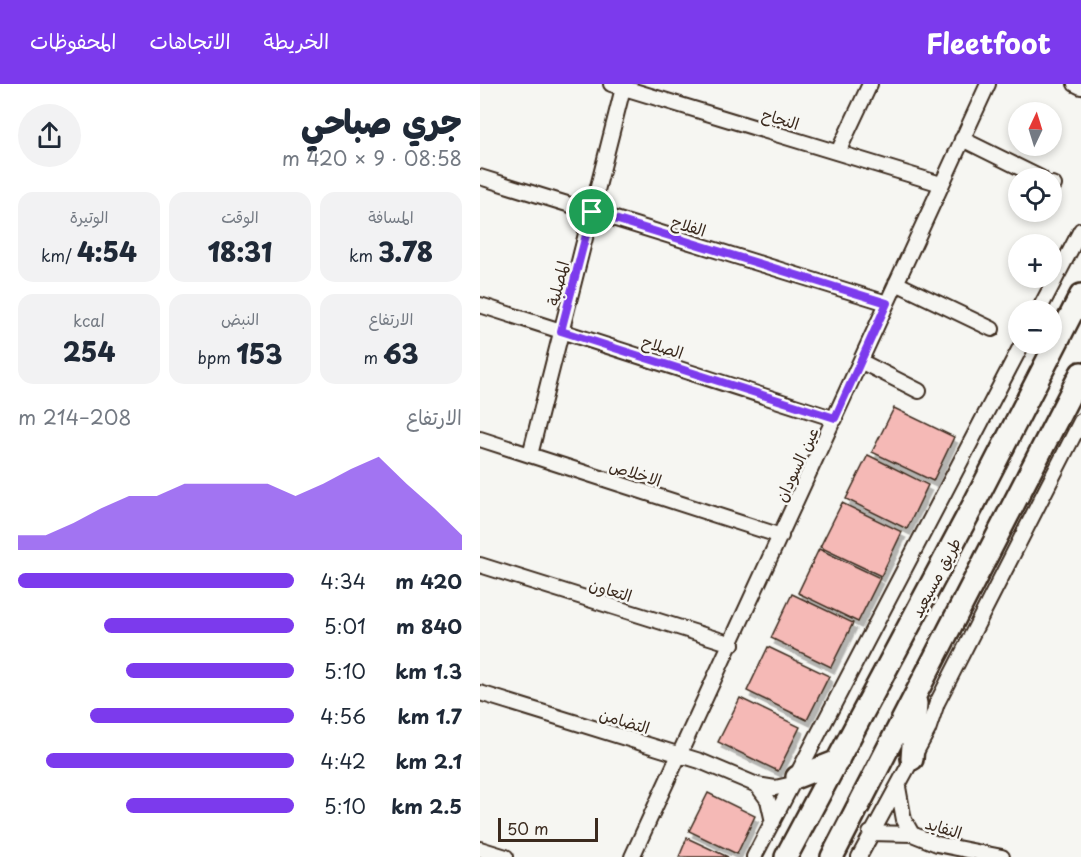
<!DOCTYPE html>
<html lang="ar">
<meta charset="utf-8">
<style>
body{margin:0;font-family:"Playpen Sans","Playpen Sans Arabic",sans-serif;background:#f2f2f3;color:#1f2937;direction:rtl;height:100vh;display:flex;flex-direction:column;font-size:22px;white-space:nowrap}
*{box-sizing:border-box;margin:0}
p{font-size:20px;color:#747a83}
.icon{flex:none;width:33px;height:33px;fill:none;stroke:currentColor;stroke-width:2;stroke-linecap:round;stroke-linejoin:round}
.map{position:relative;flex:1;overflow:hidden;direction:ltr}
.panel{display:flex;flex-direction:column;background:#fff;width:480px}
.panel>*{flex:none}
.needle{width:39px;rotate:4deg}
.buttons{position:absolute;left:528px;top:18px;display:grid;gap:12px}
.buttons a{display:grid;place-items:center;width:54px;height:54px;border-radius:50%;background:#fff;box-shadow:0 3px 9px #0003;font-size:30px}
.scale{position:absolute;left:18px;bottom:15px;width:100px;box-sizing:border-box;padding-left:6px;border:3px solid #3b2a1e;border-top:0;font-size:16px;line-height:21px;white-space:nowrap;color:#3b2a1e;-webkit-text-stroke:4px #f6f6f2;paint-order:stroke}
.pin{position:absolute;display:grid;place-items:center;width:51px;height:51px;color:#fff;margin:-26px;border:3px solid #fff;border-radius:50%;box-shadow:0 2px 6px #0007}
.round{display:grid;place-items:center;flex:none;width:63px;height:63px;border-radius:32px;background:#f2f2f3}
.summary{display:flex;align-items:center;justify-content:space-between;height:102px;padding:0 18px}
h1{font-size:33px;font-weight:800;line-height:45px}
.stats{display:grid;grid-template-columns:repeat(3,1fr);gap:9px;height:102px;padding:6px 18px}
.stats div{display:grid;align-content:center;border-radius:15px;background:#f2f2f3;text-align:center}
.stats b{font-size:26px;font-weight:800}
.stats small{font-size:16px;font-weight:400}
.stats p{font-size:16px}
.chart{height:168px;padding:12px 18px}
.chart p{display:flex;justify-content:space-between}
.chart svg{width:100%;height:108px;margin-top:6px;fill:#7c3aed;opacity:.7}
ul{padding:0 18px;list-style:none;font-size:20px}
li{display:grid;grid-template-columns:96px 72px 1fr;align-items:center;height:45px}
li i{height:15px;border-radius:8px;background:#7c3aed}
header{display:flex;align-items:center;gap:36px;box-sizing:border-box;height:84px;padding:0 30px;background:#7c3aed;color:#fff}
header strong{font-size:28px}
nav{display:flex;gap:33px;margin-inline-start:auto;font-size:21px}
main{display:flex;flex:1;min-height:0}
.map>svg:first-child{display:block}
.building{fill:#f5b9b6;stroke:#3b2a1e;stroke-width:1.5;filter:url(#shadow)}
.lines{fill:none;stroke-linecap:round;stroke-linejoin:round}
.minor-casing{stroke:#3b2a1e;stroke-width:18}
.highway-casing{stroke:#3b2a1e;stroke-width:26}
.minor{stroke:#f6f6f2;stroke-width:14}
.highway{stroke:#f6f6f2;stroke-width:21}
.route-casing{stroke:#fff;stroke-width:12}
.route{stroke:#7c3aed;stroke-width:8}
.labels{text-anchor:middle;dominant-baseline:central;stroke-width:5;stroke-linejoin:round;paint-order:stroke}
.street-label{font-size:16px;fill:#3b2a1e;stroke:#f6f6f2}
</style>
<header>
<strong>Fleetfoot</strong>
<nav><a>الخريطة</a><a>الاتجاهات</a><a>المحفوظات</a></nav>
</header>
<main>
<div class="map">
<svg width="601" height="773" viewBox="0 0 601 773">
<defs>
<filter id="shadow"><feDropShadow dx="3.5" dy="6" stdDeviation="0" flood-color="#0004"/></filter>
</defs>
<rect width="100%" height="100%" fill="#f6f6f2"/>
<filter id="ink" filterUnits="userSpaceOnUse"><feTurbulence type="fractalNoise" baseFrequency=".0167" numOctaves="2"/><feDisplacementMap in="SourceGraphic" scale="12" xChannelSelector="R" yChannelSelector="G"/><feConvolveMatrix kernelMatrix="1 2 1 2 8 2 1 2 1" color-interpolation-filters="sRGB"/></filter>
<g filter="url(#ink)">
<path class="building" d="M 414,324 L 474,353 L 453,397 L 392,368 Z
M 388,371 L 448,401 L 427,445 L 366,415 Z
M 362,419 L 422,448 L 401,492 L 340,463 Z
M 339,465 L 400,494 L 378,538 L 318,509 Z
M 312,510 L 373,539 L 351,583 L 291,554 Z
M 288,563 L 349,592 L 327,636 L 267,607 Z
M 260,614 L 320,643 L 298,687 L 238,658 Z
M 228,709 L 275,732 L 257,770 L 209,747 Z
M 207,754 L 248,773 L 199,773 Z"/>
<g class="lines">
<defs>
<path id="minor" d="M 131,0 L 461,100
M 595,0 L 601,3
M 482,55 L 561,94
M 358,68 L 390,0
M 0,93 L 407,219
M 572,100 L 574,101
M 416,199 L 512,245
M 0,221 L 355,335
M 559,226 L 601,146
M 382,278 L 439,307
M 0,355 L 301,452
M 50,371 L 144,0
M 0,481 L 252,560
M 0,609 L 220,677 L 277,701 L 295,704 L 313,700
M 277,701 L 288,716 L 293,738
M 418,703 L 424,736 L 432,750
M 390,749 L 432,750 L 457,760 L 522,773
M 0,765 L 26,773
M 152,773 L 508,0
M 274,773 L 542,260
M 379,773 L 448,646 L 457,619 L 601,337"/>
<path id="highway" d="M 432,675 L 436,619
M 317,693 L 358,677
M 306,773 L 495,418 L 601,211
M 352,773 L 601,289"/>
</defs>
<use href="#minor" class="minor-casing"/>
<use href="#highway" class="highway-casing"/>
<use href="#minor" class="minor"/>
<use href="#highway" class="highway"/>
</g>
</g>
<g class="lines" filter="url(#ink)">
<defs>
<path id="route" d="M 112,128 L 407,219 L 355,334 L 81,247 Z"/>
</defs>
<use href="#route" class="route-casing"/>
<use href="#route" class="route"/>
</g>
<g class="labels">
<g class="street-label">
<text transform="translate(301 34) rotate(17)">النجاح</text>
<text transform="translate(209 141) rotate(17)">الفلاح</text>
<text transform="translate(77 199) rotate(-76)">المصلبة</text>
<text transform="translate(183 262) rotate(18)">الصلاح</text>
<text transform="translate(316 380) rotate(-65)">عين السودان</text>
<text transform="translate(156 388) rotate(18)">الاخلاص</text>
<text transform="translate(455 493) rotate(-62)">طريق مسيعيد</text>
<text transform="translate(131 505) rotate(17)">التعاون</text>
<text transform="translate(145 636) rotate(17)">التضامن</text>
<text transform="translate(464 743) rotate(17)">النفايد</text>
</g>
</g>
</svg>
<div class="buttons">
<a><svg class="needle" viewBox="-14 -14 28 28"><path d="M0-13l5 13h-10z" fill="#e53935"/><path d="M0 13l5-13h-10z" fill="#747a83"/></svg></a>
<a><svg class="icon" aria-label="locate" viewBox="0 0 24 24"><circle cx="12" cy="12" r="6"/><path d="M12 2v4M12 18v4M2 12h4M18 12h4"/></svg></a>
<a>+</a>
<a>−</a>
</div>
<div class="scale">50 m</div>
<div class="pin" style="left:112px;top:128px;background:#1e9e55"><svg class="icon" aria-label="arrive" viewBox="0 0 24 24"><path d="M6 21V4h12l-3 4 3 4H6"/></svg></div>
</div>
<section class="panel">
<div class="summary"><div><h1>جري صباحي</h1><p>08:58 · 9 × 420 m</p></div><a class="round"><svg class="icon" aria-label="share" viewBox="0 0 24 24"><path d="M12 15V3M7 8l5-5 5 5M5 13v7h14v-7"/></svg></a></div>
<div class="stats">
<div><p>المسافة</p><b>3.78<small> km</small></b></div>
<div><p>الوقت</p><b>18:31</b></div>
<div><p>الوتيرة</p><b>4:54<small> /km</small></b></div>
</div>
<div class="stats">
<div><p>الارتفاع</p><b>63<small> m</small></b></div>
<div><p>النبض</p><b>153<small> bpm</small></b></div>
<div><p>kcal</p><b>254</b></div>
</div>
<div class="chart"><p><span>الارتفاع</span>208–214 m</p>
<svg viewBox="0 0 160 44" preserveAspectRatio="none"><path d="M0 44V38L10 38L20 33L30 27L40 22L50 22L60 17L70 17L80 17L90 17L100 22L110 17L120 11L130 6L140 17L150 27L160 38V44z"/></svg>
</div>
<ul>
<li><b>420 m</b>4:34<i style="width:100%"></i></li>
<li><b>840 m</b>5:01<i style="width:69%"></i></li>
<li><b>1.3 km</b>5:10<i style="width:61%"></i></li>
<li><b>1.7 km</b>4:56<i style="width:74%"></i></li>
<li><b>2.1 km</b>4:42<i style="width:90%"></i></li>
<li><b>2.5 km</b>5:10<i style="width:61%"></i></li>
</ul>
</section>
</main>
